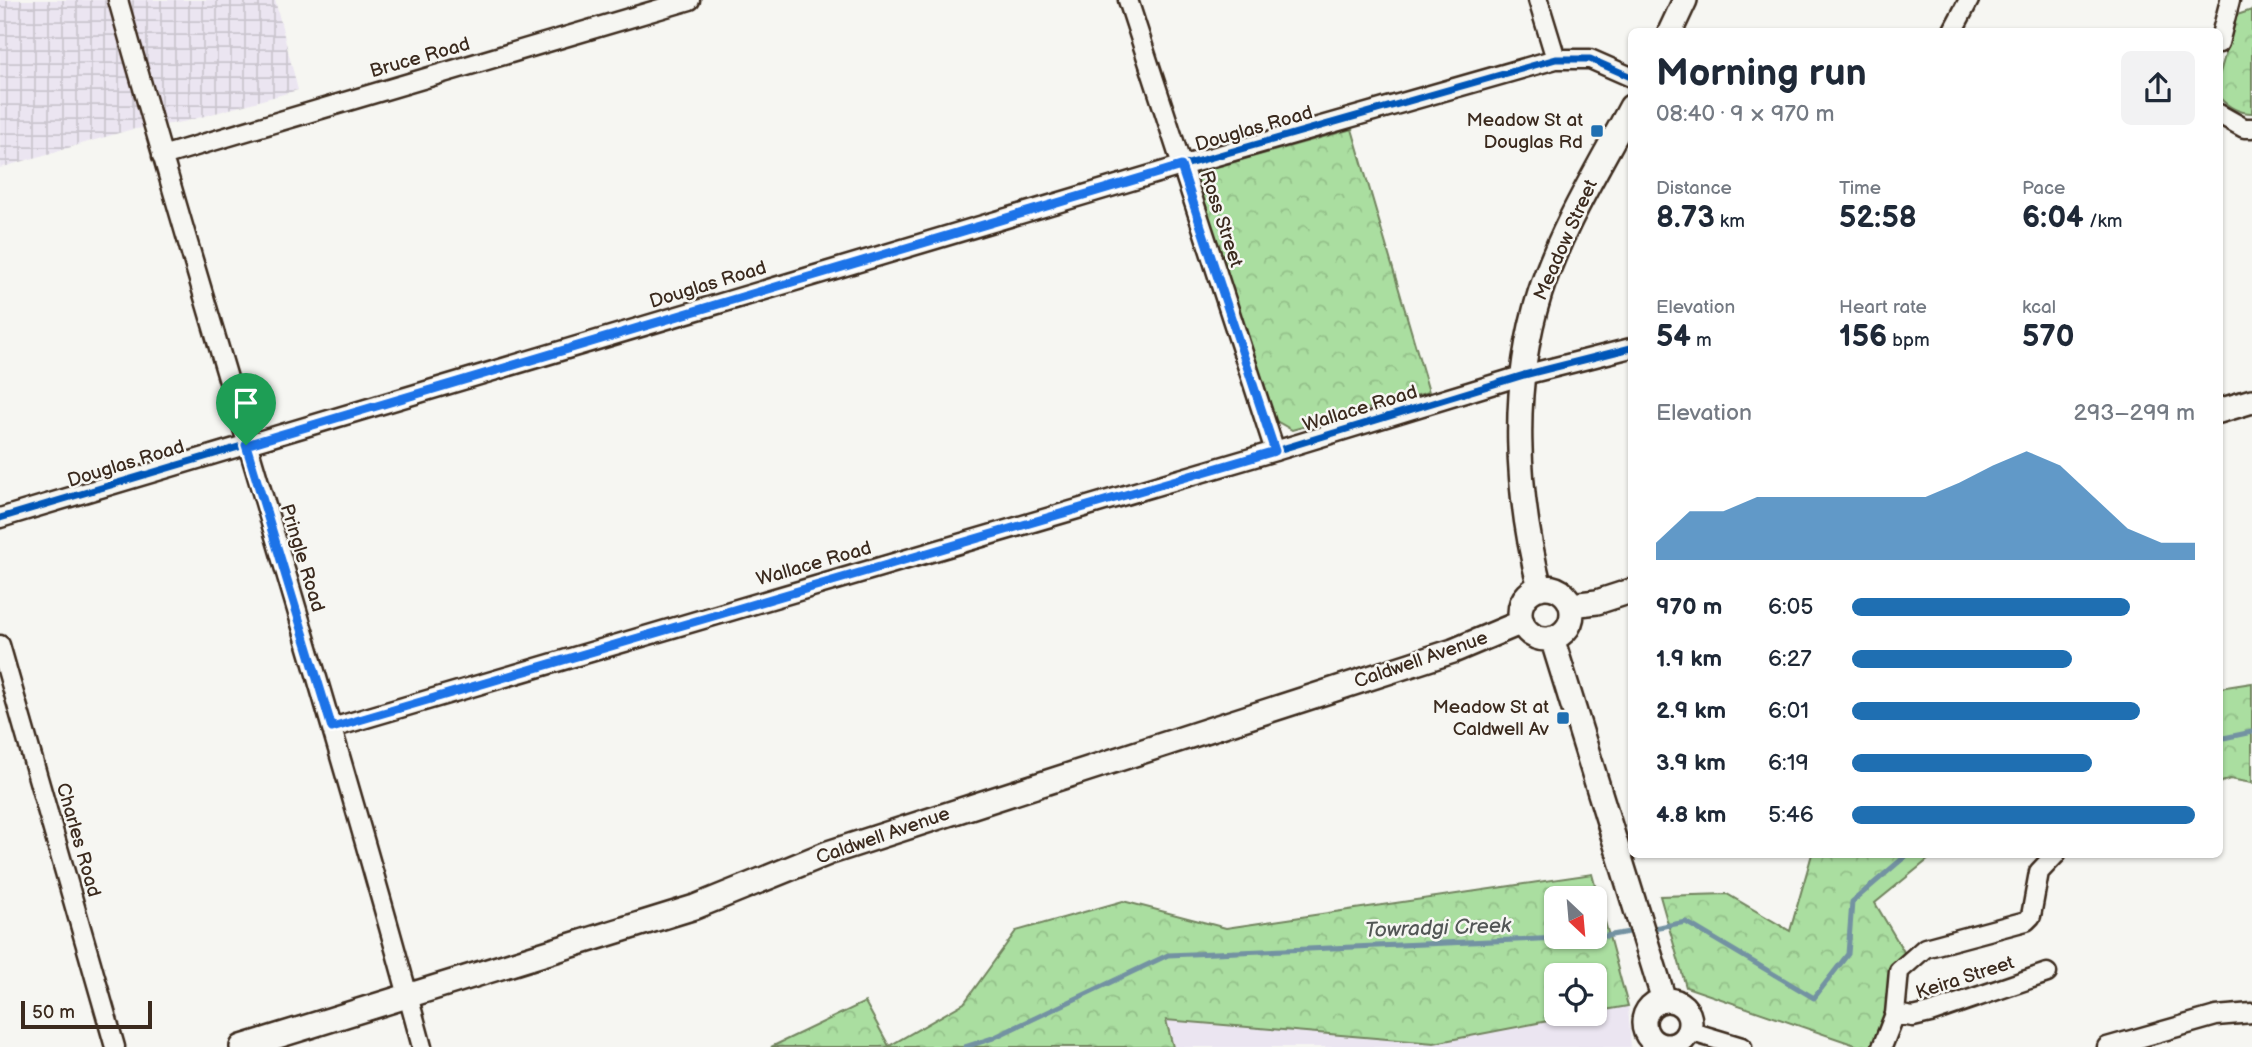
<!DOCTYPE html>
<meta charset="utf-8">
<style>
body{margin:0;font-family:"Balsamiq Sans",sans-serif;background:#f2f2f3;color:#1f2937;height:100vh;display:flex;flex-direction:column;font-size:26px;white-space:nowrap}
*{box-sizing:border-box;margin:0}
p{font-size:23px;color:#747a83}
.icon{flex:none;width:38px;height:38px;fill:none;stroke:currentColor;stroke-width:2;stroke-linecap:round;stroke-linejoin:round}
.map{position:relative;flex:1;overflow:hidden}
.side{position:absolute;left:1628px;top:28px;width:595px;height:830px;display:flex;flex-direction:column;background:#fff;border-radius:10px;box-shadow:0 2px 5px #0004}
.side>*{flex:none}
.needle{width:46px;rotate:154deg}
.buttons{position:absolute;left:1544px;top:886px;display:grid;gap:14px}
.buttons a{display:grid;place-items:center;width:63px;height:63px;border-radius:10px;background:#fff;box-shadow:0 2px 5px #0004;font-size:35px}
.scale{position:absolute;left:21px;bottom:18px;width:131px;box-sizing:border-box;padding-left:7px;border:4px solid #3b2a1e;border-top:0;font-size:19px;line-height:24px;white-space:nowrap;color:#3b2a1e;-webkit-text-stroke:5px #f6f6f2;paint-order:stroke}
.pin{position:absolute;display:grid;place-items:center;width:60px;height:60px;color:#fff;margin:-72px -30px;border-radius:50% 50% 50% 0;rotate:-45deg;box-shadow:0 0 7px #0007}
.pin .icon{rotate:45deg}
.round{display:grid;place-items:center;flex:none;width:74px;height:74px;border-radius:10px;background:#f2f2f3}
.overview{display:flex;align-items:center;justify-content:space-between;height:119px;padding:0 28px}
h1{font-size:38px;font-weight:800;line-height:52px}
.stats{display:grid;grid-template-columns:repeat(3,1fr);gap:10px;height:119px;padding:7px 28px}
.stats div{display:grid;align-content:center}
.stats b{font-size:30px;font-weight:800}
.stats small{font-size:19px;font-weight:400}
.stats p{font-size:19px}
.chart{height:196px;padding:14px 28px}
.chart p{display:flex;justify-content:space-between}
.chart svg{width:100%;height:126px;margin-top:7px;fill:#1f6fb2;opacity:.7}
ul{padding:0 28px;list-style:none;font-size:23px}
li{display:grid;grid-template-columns:112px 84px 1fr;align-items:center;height:52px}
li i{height:18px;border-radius:9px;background:#1f6fb2}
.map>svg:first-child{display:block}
.built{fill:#ebe5f1}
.industrial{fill:url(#industrial-grid)}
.forest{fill:url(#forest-crowns);stroke:#72845f;stroke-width:2;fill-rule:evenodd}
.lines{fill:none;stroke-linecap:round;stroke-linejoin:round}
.stream{stroke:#7392a2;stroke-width:5}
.minor-casing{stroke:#3b2a1e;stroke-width:23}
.major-casing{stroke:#3b2a1e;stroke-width:28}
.minor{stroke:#f6f6f2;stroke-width:18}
.major{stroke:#f6f6f2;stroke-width:23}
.cycleway-casing{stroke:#f6f6f2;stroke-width:11}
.cycleway{stroke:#0057b8;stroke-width:7}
.route-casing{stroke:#fff;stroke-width:14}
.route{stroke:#1a73e8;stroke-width:9}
.poi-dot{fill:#1f6fb2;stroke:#f6f6f2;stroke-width:2.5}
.labels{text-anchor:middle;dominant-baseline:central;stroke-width:5;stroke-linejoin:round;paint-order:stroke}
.street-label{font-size:19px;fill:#3b2a1e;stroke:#f6f6f2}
.poi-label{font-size:19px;fill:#3b2a1e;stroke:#f6f6f2;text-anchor:end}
.water-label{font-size:21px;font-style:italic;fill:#525655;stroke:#f6f6f2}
</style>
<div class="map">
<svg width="2252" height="1047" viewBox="0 0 2252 1047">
<defs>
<pattern id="industrial-grid" width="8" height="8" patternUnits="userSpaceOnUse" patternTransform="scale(1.75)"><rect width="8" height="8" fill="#ebe5f1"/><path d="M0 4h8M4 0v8" fill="none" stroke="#cac5ce"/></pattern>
<pattern id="forest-crowns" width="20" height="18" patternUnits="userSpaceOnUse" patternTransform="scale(1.75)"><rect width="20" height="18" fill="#aadea0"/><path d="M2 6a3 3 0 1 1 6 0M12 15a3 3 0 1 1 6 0" fill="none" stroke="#93bf89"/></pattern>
</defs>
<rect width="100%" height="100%" fill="#f6f6f2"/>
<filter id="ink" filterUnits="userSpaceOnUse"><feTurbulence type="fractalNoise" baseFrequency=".0143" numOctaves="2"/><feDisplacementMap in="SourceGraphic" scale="14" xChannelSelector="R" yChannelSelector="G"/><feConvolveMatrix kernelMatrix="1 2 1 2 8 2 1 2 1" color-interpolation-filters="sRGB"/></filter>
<g filter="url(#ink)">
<path class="built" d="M 1628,1006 L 1631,1047 L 1105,1047 L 1165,1019 L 1434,1043 Z"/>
<path class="industrial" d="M 0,0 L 275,0 L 298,90 L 183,122 L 129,130 L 0,168 Z"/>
<path class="forest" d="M 2252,10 L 2252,113 C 2239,113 2228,107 2219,97 L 2219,76 L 2237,15 Z
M 1352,129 L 1429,392 L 1292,430 L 1271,418 L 1195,173 Z
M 2252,683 L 2252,783 L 2230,779 L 2219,783 L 2219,688 Z
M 1812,854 L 1935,854 L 1875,903 L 1907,957 L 1882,1047 L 1861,1047 L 1686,987 L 1660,896 L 1727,894 L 1790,931 Z
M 1592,874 L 1628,1006 L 1594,1012 L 1594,975 L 1556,975 L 1556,1013 L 1589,1013 L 1434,1043 L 1166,1020 L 1173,1047 L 771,1047 L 865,1002 L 889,1046 L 964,1003 L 1016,931 L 1123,901 L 1226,928 ZM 1556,898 L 1594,898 L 1594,936 L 1556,936 Z"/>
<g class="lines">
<path class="stream" d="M 2219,739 L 2252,732
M 1648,929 L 1686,922 L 1814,998 L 1848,954 L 1852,902 L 1908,854
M 965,1047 L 993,1038 L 1168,955 L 1606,936 L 1635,931"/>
<defs>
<path id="minor" d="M 118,0 C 216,350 327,696 422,1047
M 1128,0 L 1275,451
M 1538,0 L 1556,59
M 1952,32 L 1969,0
M 2219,43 L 2230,0
M 2219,114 L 2244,128 L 2252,128
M 162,156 L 690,0
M 0,518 L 1181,166 L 1556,59 L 1590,59 L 1631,77
M 0,645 L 115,1047
M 332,728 L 1275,451 L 1524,375 L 1631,348
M 1895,1014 L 1913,1017 L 1930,1013 L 2047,973
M 1689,1031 L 1742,1047
M 1882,1047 L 1895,1014 L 1899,971 L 1925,948 L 2026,921 L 2031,916 L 2039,872 L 2056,854
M 2107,1047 L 2216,1016 L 2252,1013"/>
<path id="major" d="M 1670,32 L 1685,0
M 2219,411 L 2252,401
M1520 613a26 26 0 1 1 52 0a26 26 0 1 1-52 0Z
M 1540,588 C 1516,493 1510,388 1540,293 C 1561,228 1599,167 1631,107
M 1571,605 L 1597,602 L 1631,591
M 1552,638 L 1664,1000
M1644 1023a23 23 0 1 1 46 0a23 23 0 1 1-46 0Z
M 242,1047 L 695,907 L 828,853 L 1453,651 L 1522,622"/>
</defs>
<use href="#minor" class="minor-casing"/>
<use href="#major" class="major-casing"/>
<use href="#minor" class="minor"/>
<use href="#major" class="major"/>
<defs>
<path id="cycleway" d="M 0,518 L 1181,166 L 1556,59 L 1590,59 L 1631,77
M 332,728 L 1275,451 L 1524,375 L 1631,348"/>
</defs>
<use href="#cycleway" class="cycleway-casing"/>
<use href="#cycleway" class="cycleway"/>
</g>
</g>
<g class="lines" filter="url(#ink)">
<defs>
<path id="route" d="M 1181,166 L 1275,451 L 332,728 L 246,445 Z"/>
</defs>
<use href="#route" class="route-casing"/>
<use href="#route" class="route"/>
</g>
<g class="poi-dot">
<rect x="1590" y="124" width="14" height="14" rx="3.5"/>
<rect x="1556" y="711" width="14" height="14" rx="3.5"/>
</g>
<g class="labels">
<g class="street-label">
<text transform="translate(420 58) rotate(-16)">Bruce Road</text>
<text transform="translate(1254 129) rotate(-16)">Douglas Road</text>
<text transform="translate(1221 219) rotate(72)">Ross Street</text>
<text transform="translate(1566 240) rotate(-66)">Meadow Street</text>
<text transform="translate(708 285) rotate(-17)">Douglas Road</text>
<text transform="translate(1360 409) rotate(-17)">Wallace Road</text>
<text transform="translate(126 464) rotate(-17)">Douglas Road</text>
<text transform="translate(302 558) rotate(73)">Pringle Road</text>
<text transform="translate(814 564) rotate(-16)">Wallace Road</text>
<text transform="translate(1421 660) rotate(-19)">Caldwell Avenue</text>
<text transform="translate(883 836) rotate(-19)">Caldwell Avenue</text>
<text transform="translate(78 840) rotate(74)">Charles Road</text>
<text transform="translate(1965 978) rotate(-18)">Keira Street</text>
</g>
<g class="poi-label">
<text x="1583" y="120">Meadow St at<tspan x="1583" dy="22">Douglas Rd</tspan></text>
<text x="1549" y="707">Meadow St at<tspan x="1549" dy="22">Caldwell Av</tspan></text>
</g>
<g class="water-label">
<text transform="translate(1438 928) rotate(-2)">Towradgi Creek</text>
</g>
</g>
</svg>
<div class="buttons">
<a><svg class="needle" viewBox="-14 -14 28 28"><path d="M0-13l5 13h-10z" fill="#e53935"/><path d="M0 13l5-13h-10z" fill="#747a83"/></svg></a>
<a><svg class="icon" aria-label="locate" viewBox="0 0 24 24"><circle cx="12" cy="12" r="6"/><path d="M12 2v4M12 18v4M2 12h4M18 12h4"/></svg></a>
</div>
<div class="scale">50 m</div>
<div class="pin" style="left:246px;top:445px;background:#1e9e55"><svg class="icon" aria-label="arrive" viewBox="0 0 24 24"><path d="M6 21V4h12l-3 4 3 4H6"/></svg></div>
<section class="side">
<div class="overview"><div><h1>Morning run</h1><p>08:40 · 9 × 970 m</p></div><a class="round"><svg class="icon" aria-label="share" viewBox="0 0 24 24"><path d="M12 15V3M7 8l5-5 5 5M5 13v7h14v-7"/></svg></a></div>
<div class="stats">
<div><p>Distance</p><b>8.73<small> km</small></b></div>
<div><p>Time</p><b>52:58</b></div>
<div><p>Pace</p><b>6:04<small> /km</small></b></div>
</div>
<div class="stats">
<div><p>Elevation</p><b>54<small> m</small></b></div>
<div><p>Heart rate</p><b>156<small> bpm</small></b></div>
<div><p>kcal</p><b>570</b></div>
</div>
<div class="chart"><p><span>Elevation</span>293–299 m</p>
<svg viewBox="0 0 160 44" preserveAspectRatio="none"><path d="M0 44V38L10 27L20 27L30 22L40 22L50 22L60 22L70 22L80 22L90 17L100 11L110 6L120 11L130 22L140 33L150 38L160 38V44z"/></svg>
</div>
<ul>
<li><b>970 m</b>6:05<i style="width:81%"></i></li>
<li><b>1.9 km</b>6:27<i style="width:64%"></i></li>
<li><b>2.9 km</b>6:01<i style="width:84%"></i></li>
<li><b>3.9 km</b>6:19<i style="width:70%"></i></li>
<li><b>4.8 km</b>5:46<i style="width:100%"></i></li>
</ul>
</section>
</div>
